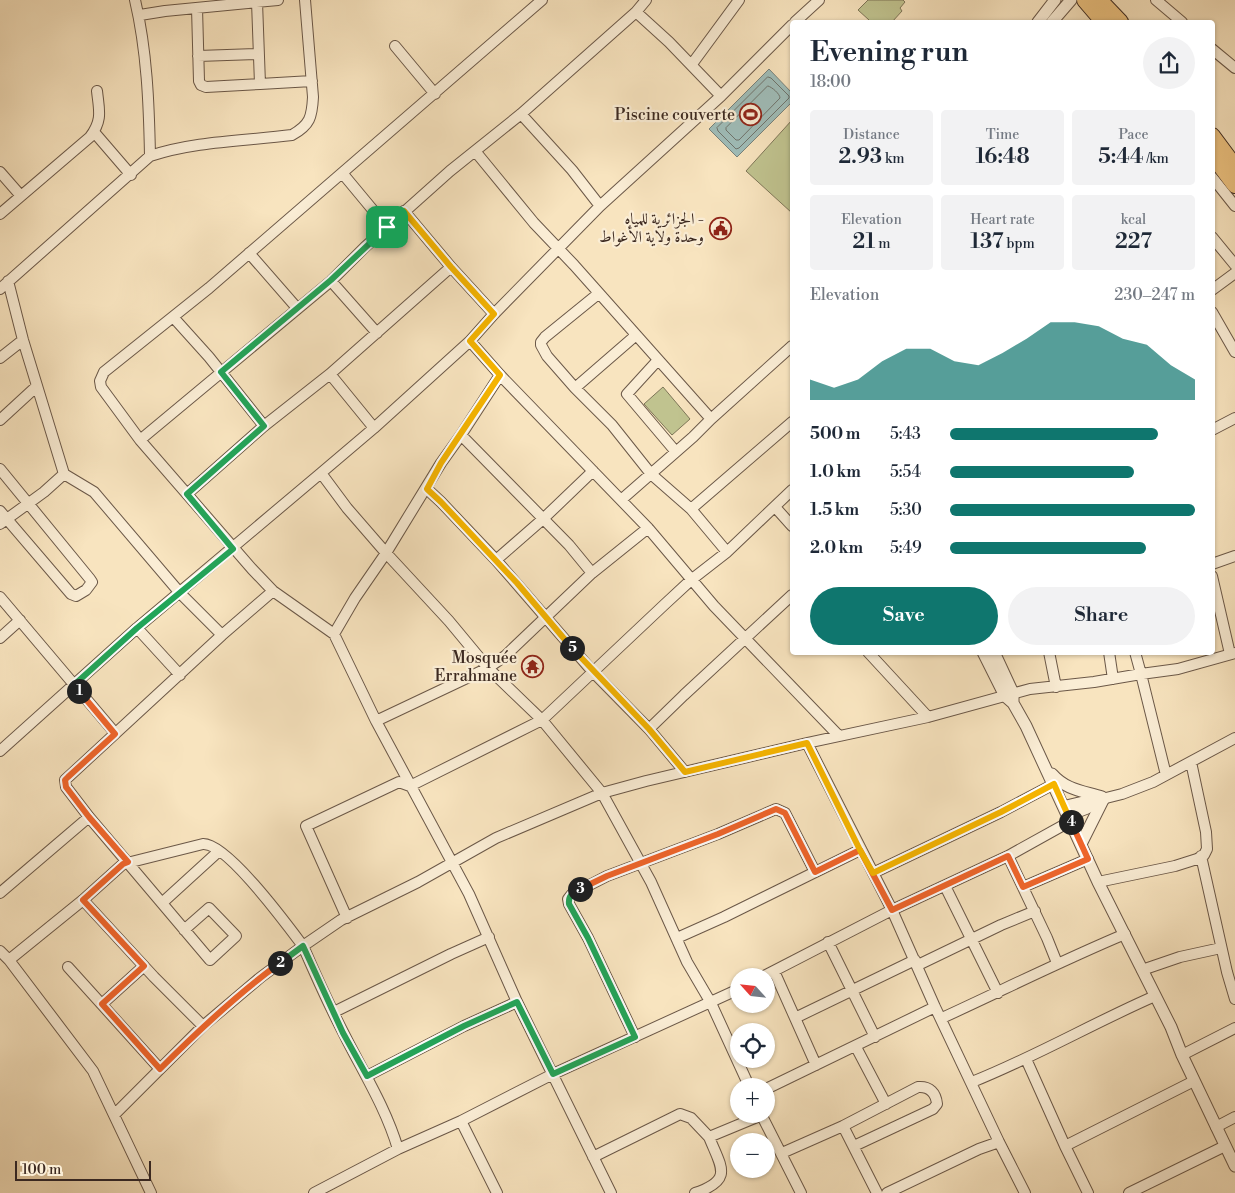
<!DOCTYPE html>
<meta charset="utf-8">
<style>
body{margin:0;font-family:"Libre Bodoni",Amiri,serif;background:#f2f2f3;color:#1f2937;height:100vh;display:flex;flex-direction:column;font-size:19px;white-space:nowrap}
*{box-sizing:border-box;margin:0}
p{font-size:16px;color:#747a83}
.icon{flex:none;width:28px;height:28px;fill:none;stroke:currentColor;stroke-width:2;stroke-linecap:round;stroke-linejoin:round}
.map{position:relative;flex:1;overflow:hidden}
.panel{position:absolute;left:790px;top:20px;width:425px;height:635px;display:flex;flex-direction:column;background:#fff;border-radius:5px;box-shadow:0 1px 4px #0004}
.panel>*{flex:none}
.needle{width:32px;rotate:297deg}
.buttons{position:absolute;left:730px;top:968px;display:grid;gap:10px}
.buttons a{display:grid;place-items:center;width:45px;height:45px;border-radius:50%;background:#fff;box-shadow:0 1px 4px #0004;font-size:25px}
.scale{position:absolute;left:15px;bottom:12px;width:136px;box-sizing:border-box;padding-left:5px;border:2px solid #3c2920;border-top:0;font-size:14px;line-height:18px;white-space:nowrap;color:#3c2920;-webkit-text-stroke:4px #faedd5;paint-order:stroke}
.pin{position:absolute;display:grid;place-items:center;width:42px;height:42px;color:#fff;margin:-21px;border-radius:10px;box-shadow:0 2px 8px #0006}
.km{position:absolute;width:25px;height:25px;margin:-12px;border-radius:50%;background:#222;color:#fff;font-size:14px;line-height:25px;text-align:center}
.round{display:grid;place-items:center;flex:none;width:52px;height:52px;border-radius:26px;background:#f2f2f3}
.headline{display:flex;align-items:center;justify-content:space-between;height:85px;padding:0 20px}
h1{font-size:28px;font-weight:600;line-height:38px}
.figures{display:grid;grid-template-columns:repeat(3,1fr);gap:8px;height:85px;padding:5px 20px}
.figures div{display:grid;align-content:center;border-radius:5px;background:#f2f2f3;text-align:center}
.figures b{font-size:21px;font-weight:600}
.figures small{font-size:14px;font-weight:400}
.figures p{font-size:14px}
.chart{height:140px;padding:10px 20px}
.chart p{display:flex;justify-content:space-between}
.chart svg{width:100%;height:90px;margin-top:5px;fill:#0f766e;opacity:.7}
.button{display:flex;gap:10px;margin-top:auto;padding:10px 20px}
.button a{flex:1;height:58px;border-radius:30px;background:#0f766e;color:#fff;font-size:20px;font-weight:600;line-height:58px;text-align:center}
.button a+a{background:#f2f2f3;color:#1f2937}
ul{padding:0 20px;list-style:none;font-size:16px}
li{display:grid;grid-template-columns:80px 60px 1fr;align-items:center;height:38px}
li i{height:12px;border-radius:6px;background:#0f766e}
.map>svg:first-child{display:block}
.green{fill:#c0c38f;stroke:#7e7658}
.water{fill:#9fbdb9;stroke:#77827c}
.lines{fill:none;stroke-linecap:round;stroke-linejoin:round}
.shore{stroke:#6e736c;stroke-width:1}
.minor-casing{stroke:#6b5848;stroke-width:12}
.tertiary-casing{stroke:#6b5848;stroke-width:13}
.trunk-casing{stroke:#3c2920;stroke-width:18}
.minor{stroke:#faedd5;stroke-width:10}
.tertiary{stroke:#faedd5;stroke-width:11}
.trunk{stroke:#ecc280;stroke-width:16}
.split-1-casing{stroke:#fff;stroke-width:10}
.split-2-casing{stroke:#fff;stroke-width:10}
.split-3-casing{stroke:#fff;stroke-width:10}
.split-4-casing{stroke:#fff;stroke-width:10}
.split-5-casing{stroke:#fff;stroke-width:10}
.split-6-casing{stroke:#fff;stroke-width:10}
.split-1{stroke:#22a559;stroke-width:6}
.split-2{stroke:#f0652b;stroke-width:6}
.split-3{stroke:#22a559;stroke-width:6}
.split-4{stroke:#f0652b;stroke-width:6}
.split-5{stroke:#f5b400;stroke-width:6}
.split-6{stroke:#f5b400;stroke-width:6}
.labels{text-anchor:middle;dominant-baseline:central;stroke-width:4.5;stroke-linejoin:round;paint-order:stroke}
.poi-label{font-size:16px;fill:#3c2920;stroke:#faedd5;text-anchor:end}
</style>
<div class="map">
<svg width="1235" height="1193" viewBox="0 0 1235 1193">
<rect width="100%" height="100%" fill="#f8e4bf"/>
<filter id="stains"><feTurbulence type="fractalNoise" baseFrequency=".004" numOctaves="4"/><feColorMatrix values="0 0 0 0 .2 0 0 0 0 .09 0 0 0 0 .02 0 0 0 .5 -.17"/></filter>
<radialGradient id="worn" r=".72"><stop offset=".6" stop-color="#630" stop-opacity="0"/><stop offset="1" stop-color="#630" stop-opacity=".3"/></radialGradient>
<path class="green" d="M 868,0 L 903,0 L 905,2 L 900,8 L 902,11 L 892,22 L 866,22 L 869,20 L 858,10 Z
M 792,120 L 792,213 L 746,171 Z
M 663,387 L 690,419 L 672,435 L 644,404 Z"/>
<path class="water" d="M 769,69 L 792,93 L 792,102 L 737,157 L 709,129 Z"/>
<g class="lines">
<path class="shore" d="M 768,77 L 771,78 L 789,96 L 789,98 L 739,148 L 736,149 L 718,131 L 717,128 Z
M 768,86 C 772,87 780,94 780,98 L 739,140 L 736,140 L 726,130 L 726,128 Z"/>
<defs>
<path id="minor" d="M 135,0 C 147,51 149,104 150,156
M 1156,0 L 1182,22
M 197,8 L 199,81 L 201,85 L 206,87 L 260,84 L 257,2
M 636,12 L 669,42 L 721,96
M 140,15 L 165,11 L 278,0
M 795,22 L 819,0
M 395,46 L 435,94
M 1212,49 L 1235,68
M 198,56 L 258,54
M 692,64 L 739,0
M 260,84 L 312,81
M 521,114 L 572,170 L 600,206
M 94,132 L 131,175
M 475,151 L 534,223 L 574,265 L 711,419 L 693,437 L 621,500
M 0,172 L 21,196
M 343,174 L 387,227
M 1212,177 L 1235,206
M 0,214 L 90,137 C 103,120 99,110 97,91
M 1212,237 L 1235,265
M 249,253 L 297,308
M 451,267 L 494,314
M 331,281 L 377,333
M 0,289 L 150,156 C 195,141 245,141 292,135 C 310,125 312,117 313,97 L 305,0
M 1212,290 L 1235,273
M 598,294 L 545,337 L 541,342 L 541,345 L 547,356 L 575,388 L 612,425 L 651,474 L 691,509 L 727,552
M 1212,312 L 1235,352
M 173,317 L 209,357 L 264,426 L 187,494
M 470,341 L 500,375 L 648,528 L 714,606 L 839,736
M 0,358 L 23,340
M 658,360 L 627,394 L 676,452
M 330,374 L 374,428
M 500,375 L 461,435 L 441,463 L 386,553 L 355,598 L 334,634 L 376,721 L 469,894 L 517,1002 L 611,1193
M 575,388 L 635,336
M 711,419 L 792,346
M 0,420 L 37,386
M 264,426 L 330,374 L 451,267 L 404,211
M 1212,430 L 1235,418
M 461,435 L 569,545 L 592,573
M 140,440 L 331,281 L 365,247 L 450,171 L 521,114 L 636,12 L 646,0
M 0,469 L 90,579 L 92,582 L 86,590 L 76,596 L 71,594 L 0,511
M 64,474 L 94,492 L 180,593 L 222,635
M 427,489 L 441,502 L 496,560 L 543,519 L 593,471
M 775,507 L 792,526
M 691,509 L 792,422
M 0,524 L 44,492 L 64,474 L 23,340 L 8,281
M 496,560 L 593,672 L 649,729 L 685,772
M 1212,564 L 1235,556
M 1212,576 L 1230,654
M 0,597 L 115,733
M 137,628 L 180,675
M 334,634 L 273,591 L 252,569 L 140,440 L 101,387 L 100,381 L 104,372 L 209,288 L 542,0
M 0,638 L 20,620
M 868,652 L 928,717
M 1049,652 L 1056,687
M 1109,652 L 1113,679
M 1135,652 L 1141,674 L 1178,669 L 1235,653
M 376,721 L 488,668 L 505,656 L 592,573 L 648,528
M 649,729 L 684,695 L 792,595
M 807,743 L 892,910 L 935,1007 L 999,1142 L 1025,1193
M 0,751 L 137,628 L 321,473
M 1064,806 L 1102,797
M 1068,816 L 1086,809 L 1106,798 L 1122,794 L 1153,782 L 1235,738
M 1008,856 L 1047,938 L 1057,963
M 1201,856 L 1227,972 L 1235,999
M 873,873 L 1001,812 L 1054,784
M 1098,882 L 1175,866 L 1197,859 L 1204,855 L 1207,849 L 1206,832 L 1191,762
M 945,886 L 998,993
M 1023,887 L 1088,859
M 0,893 L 89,817
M 162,903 L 219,851
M 347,918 L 306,826 L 399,782 L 410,786 L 542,720 L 664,605 L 691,580 L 727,552 L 792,490
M 184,930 L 209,908 L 236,936 L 210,960 L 89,817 L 66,787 L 65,780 L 222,635 L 273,591
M 677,938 L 724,917 L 860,850
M 828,942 L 875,1037
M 0,951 L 9,960 L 93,1071 L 151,1193
M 9,960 L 83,900 L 123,864 L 203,844 C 227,843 288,926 303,946 L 261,977 L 203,1026 L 154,977 L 83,900
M 918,965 L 1001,925 L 1035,911
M 68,967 L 160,1069
M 1142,970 L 1180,957 L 1221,948
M 774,971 L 816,1065
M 764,976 L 892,910 L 1008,856 L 1071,821
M 102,1004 L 144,966
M 334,1012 L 451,954 L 489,937
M 795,1018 L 915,960
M 942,1018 C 1003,990 1063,960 1125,934
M 635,1037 L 588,938 L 569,904 L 568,899 L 572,894 L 607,876 L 718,834 L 776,809 L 785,813 L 815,872
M 856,1047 L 886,1104
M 1182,1055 L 1235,1028
M 1026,1059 L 1065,1146 L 1088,1193
M 367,1076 L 464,1026 L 517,1002
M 972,1082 C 1035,1057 1093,1023 1155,996
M 749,1086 L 711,1003 L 687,962 L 651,882 L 602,793 L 646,781 L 807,743 L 928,717 L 1030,689 L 1094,682 L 1141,674 L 1166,775
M 766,1089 L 935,1007
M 761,1114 L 801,1193
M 114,1115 L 203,1026
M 461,1121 L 497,1193
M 843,1126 L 877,1193
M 1216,1127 L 1235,1117
M 1065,1146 L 1194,1081
M 398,1149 C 386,1108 363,1072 344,1034 C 329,1005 316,976 303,946 L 341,920 L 418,882 L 496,838 L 602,793 L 542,720 L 488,668 L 449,621 L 386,553 L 347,508 L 321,473 L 374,428 L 470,341 L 494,314 L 600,206 L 721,96 L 792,25
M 782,1153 L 843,1126 L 918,1087 C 930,1086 936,1093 937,1104 L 933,1109 L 854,1146
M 593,1157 L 680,1114 L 691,1118 L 709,1137 L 762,1115
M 314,1193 L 398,1149 L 461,1121 L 553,1074 L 739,989
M 695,1193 C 734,1180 721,1167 709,1137
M 887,1193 L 979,1149 L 999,1142
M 1129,1193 L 1225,1146"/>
<path id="tertiary" d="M 1038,22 L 1055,0
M 1052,22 L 1071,0
M 983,652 L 1005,696 L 1013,703 L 1026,726 L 1098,882 L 1171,1027 L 1182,1055 L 1235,1166
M 994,652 L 1013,693 L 1013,703
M 1052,774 C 1066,790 1083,791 1102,797
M 1081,844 L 1103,800"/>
<path id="trunk" d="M 1085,0 L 1103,21
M 1099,0 L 1120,22
M 1212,136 L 1235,167
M 1217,161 L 1235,185"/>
</defs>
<use href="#minor" class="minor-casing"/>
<use href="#tertiary" class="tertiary-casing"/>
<use href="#trunk" class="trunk-casing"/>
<use href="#minor" class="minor"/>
<use href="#tertiary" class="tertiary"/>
<use href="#trunk" class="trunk"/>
</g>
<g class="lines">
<defs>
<path id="split-1" d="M 79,691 L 74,685 L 137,628 L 233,549 L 187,494 L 264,426 L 221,372 L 331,280 L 387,227"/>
<path id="split-2" d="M 79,691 L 115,734 L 68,777 L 65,780 L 66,787 L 89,817 L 128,862 L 123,864 L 83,900 L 144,966 L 102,1004 L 160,1069 C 198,1031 237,994 280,963"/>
<path id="split-3" d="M 280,963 L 303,946 L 343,1033 L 367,1076 L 464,1026 L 517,1002 L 553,1074 L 635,1037 L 588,938 L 569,904 C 568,895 573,893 580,889"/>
<path id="split-4" d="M 580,889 L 607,876 L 718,834 L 776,809 L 785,813 L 815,872 L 860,850 L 892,910 L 1008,856 L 1023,887 L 1088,859 L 1071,822"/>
<path id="split-5" d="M 572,648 L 649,729 L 685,772 L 807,743 L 860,850 L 873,873 L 1001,812 L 1054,784 L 1071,822"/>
<path id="split-6" d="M 387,227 L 404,211 L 451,267 L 494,314 L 470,341 L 500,375 L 441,463 L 427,489 L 441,502 L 517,583 L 572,648"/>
</defs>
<use href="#split-1" class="split-1-casing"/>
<use href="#split-2" class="split-2-casing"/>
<use href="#split-3" class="split-3-casing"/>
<use href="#split-4" class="split-4-casing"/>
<use href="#split-5" class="split-5-casing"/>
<use href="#split-6" class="split-6-casing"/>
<use href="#split-1" class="split-1"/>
<use href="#split-2" class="split-2"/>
<use href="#split-3" class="split-3"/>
<use href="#split-4" class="split-4"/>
<use href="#split-5" class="split-5"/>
<use href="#split-6" class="split-6"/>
</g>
<defs>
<symbol id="stadium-ring" viewBox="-11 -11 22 22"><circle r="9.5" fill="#faedd5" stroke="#8f2418" stroke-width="1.5"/><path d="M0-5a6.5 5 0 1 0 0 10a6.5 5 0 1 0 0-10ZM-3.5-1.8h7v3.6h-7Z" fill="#8f2418"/></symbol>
<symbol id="civic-ring" viewBox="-11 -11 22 22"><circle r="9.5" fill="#faedd5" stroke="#8f2418" stroke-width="1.5"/><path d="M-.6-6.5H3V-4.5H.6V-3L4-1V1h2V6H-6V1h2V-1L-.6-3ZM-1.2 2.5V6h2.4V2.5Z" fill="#8f2418"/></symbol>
<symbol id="temple-ring" viewBox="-11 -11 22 22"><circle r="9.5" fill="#faedd5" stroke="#8f2418" stroke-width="1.5"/><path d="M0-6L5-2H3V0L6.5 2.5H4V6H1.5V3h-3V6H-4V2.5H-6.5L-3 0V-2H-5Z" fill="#8f2418"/></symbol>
</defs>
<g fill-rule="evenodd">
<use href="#stadium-ring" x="738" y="102" width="25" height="25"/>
<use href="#civic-ring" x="708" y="216" width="25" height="25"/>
<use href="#temple-ring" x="520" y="654" width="25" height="25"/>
</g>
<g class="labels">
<g class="poi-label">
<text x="735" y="115">Piscine couverte</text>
<text x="704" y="219">الجزائرية للمياه -<tspan x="704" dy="18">وحدة ولاية الأغواط</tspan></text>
<text x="517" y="658">Mosquée<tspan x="517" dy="18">Errahmane</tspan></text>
</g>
</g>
<rect width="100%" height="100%" filter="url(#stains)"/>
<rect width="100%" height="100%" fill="url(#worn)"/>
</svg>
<div class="buttons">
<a><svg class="needle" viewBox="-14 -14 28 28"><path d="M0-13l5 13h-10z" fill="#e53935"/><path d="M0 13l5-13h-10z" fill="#747a83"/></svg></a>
<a><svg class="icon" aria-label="locate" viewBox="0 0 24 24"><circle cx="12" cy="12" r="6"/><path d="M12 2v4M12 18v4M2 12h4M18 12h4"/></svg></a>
<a>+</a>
<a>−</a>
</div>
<div class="scale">100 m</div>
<div class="pin" style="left:387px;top:227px;background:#1e9e55"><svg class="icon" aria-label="arrive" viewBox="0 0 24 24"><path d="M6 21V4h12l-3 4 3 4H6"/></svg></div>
<b class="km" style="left:79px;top:691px">1</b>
<b class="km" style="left:280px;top:963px">2</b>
<b class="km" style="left:580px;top:889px">3</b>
<b class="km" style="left:1071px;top:822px">4</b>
<b class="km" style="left:572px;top:648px">5</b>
<section class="panel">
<div class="headline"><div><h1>Evening run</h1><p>18:00</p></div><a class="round"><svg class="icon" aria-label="share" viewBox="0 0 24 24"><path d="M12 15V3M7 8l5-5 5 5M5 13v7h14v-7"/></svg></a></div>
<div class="figures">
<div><p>Distance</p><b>2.93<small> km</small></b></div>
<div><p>Time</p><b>16:48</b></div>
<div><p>Pace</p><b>5:44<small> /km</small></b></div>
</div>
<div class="figures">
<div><p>Elevation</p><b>21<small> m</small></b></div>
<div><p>Heart rate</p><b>137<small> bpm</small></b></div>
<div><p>kcal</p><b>227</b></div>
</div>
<div class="chart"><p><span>Elevation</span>230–247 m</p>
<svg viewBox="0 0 160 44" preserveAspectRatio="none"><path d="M0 44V34L10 38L20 34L30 25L40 19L50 19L60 25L70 27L80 21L90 14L100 6L110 6L120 8L130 14L140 17L150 27L160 34V44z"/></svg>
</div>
<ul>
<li><b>500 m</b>5:43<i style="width:85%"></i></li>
<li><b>1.0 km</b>5:54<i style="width:75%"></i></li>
<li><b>1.5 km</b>5:30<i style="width:100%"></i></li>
<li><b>2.0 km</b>5:49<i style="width:80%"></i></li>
</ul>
<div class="button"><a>Save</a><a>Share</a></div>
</section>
</div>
